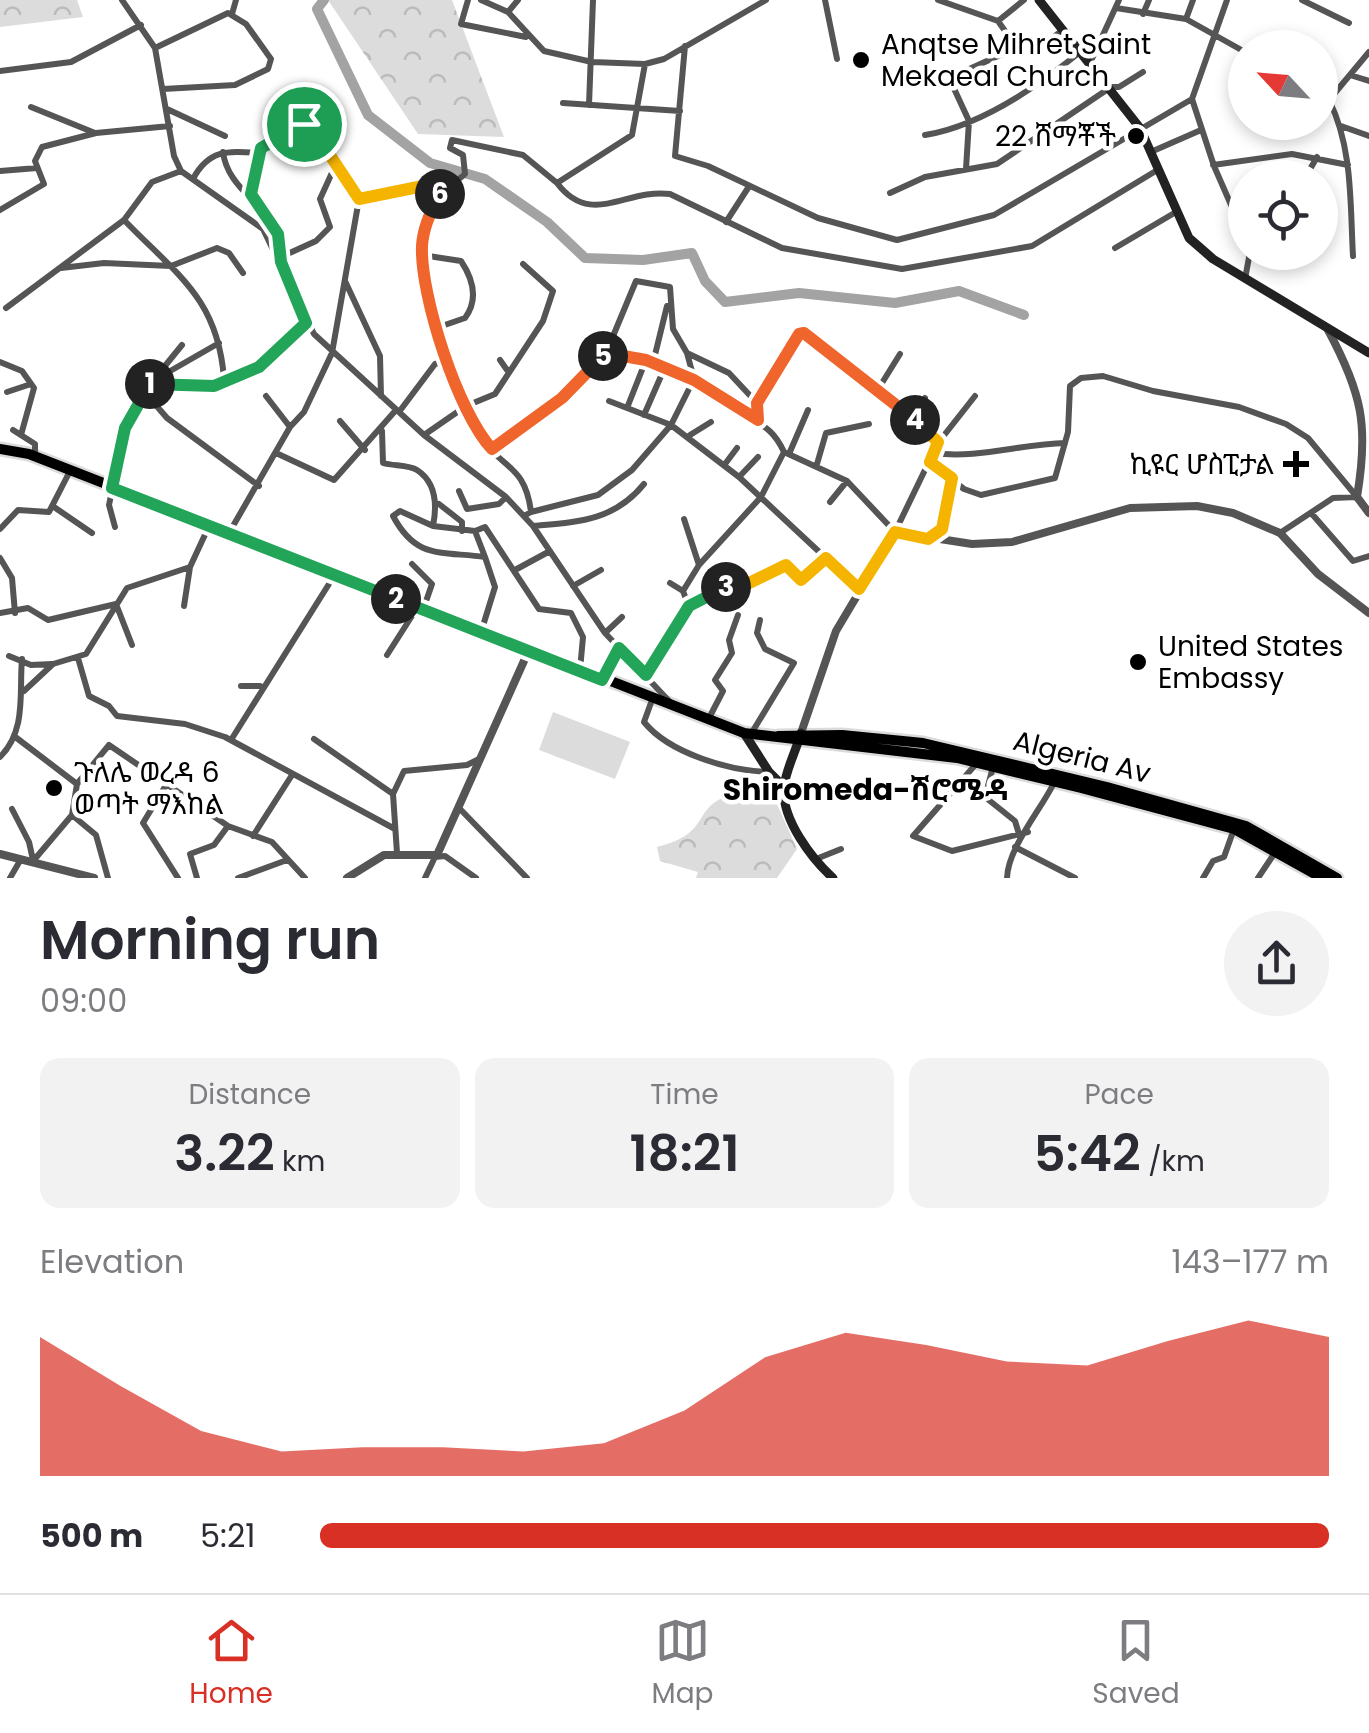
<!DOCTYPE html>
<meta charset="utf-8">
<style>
body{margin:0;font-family:Poppins,"Noto Sans Ethiopic",sans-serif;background:#f2f2f3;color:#2b2b33;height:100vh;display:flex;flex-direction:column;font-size:38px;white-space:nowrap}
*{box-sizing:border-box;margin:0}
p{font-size:32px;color:#7c7c81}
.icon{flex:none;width:55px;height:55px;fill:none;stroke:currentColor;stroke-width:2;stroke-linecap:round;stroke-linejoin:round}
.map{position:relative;height:878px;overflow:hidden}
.sheet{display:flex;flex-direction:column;background:#fff;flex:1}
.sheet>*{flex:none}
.needle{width:65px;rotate:296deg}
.fabs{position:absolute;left:1228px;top:30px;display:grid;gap:20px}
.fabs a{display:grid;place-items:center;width:110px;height:110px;border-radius:50%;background:#fff;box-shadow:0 5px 15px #0003;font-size:50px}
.pin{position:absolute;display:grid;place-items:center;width:85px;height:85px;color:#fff;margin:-42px;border:5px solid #fff;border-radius:50%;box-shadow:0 2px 10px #0007}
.km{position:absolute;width:50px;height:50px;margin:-25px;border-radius:50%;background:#222;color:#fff;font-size:28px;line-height:50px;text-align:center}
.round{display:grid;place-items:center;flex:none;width:105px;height:105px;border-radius:52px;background:#f2f2f3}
.overview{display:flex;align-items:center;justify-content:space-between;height:170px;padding:0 40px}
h1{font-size:55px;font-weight:600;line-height:75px}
.stats{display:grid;grid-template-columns:repeat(3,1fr);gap:15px;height:170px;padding:10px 40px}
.stats div{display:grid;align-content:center;border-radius:20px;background:#f2f2f3;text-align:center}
.stats b{font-size:50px;font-weight:600}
.stats small{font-size:28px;font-weight:400}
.stats p{font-size:28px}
.chart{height:280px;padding:20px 40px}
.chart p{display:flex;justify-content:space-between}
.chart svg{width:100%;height:180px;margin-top:10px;fill:#d93025;opacity:.7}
ul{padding:0 40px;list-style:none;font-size:32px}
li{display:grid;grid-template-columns:160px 120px 1fr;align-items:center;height:75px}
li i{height:25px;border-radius:12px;background:#d93025}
.tab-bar{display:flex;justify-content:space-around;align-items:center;height:140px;border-top:2px solid #e1e1e2;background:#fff;font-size:28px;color:#7c7c81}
.tab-bar a{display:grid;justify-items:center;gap:5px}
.tab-bar .current{color:#d93025}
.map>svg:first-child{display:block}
.forest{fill:url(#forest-crowns)}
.pitch{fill:#dcdcdc}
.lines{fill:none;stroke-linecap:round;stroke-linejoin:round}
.river{stroke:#a3a3a3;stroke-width:10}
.primary-casing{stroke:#dbdbdb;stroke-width:15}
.minor{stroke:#555;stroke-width:6}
.tertiary{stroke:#555;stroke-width:8}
.secondary{stroke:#222;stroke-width:9}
.primary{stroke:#000;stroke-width:10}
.split-1-casing{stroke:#fff;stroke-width:20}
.split-2-casing{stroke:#fff;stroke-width:20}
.split-3-casing{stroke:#fff;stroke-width:20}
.split-4-casing{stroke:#fff;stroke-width:20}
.split-5-casing{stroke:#fff;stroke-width:20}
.split-6-casing{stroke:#fff;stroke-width:20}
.split-7-casing{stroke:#fff;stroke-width:20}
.split-1{stroke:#22a559;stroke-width:12}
.split-2{stroke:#22a559;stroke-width:12}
.split-3{stroke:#22a559;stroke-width:12}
.split-4{stroke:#f5b400;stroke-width:12}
.split-5{stroke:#f0652b;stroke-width:12}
.split-6{stroke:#f0652b;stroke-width:12}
.split-7{stroke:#f5b400;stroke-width:12}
.poi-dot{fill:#000;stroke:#fff;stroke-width:4}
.labels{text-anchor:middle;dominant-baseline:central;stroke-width:9;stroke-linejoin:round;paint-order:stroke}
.poi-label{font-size:28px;fill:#000;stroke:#fff;text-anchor:start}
.street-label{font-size:28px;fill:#000;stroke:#fff}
.neighbourhood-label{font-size:30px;font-weight:bold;fill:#000;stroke:#fff}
</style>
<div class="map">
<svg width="1369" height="878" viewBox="0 0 1369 878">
<defs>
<pattern id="forest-crowns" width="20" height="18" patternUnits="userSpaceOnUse" patternTransform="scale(2.5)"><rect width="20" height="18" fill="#dcdcdc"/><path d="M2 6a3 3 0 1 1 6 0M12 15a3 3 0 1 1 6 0" fill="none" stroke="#bbb"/></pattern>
</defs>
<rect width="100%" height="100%" fill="#fff"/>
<path class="forest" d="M 0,0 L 77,0 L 83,17 L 0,27 Z
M 328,0 L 452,0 L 504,137 L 418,134 Z
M 768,784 L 797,849 L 777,878 L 696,878 L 698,872 L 660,861 L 657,847 C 708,834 693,814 720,799 C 734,792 753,789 768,784 Z"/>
<path class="pitch" d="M 553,712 L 630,742 L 615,779 L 539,750 Z"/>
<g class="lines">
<path class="river" d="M 324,0 L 317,9 L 368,115 L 430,163 L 485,179 L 547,222 L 585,258 L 643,260 L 692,253 L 705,281 L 725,302 L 799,293 L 895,303 L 959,291 L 1024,315"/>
<defs>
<path id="primary" d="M 0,449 L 29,454 L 744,733 L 957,758 L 1081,788 L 1234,829 L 1322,878
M 778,736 L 842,735 L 923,743 L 1107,787 L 1246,826 L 1337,878"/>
</defs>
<use href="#primary" class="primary-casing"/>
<path class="minor" d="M 122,0 L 155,48 L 174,156 L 181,171 L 263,229 L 314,334 L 424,435 L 506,497 L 533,526 L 605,633 L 670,702
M 468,0 L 461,24 L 526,37
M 481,0 L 508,12 L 544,51 L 592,62 L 645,64 L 664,59 L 766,0
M 825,0 L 837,59
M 938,0 L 998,21 L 1017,48
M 1302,0 L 1349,23
M 1116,8 L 1186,19 L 1245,52
M 508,12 L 518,0
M 232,14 L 236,0
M 1143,14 L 1149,0
M 1186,19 L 1193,0
M 998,21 L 1024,0
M 685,46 L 675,156 L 708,166 L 818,218 L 897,240 L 994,215 L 1192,99 L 1227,0
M 155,48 L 228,13 L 246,24 L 271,59 L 268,69 L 235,85 L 163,89
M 1090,63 L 1119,0
M 645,64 L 632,135 L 557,183 C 591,228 626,188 670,194 L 782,248 L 902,269 L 1032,246 L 1159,169
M 0,71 L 71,62 L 141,25
M 1350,75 L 1369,81
M 1192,99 L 1214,166 L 1245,237
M 563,103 L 680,111
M 589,105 L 593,0
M 31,107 L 95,133
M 167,109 L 225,136
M 1341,126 L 1369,136
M 925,135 C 980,126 1037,87 1080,52
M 1153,151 L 1201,130
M 223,152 C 228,196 285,210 281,260
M 1213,165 L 1292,154 L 1348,165
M 966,169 L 969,121 L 951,82 L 954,76 L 1033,40 L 1051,39 L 1063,30
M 0,171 L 37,168
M 1305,178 L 1317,157
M 193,179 C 209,149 228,151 259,153
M 890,193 L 925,177 L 997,164 L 1111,87 L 1119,87 L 1143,72
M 251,194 L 261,148 L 309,125 L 359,199
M 0,210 L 44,184 L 35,161 L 42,147 L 96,133 L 170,126
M 124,220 C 176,274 218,298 224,379
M 726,222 L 748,188
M 1115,248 L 1176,212
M 422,255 L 461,261 C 473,279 479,299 465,318 L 436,328
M 283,256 L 316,241 L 330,227 L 320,199 L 336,164
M 1353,256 C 1350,204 1353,148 1329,100 L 1369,52
M 61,268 L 104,263 L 171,266 L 217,248 L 229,253 L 243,273
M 1245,279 L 1250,252
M 345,281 L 380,356 L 381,396
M 6,308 L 124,220 L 152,182 L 181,171
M 606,353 L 636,281 L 670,287 L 673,329 L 687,353 L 729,373 L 757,403
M 500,360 L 507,370
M 646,360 L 627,408 L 671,425 L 694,379 L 687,353
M 0,362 L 22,371 L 34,388 L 21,435
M 653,363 L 667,306
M 158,378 L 219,343
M 150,384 L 214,385 L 259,367 L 306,323
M 148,385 L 148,396 L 167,418 L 259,486
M 877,391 L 900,354
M 7,392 L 31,384
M 266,396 L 290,427
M 609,401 L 627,408
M 399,412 L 435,364 L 447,361
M 644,415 L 665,367
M 913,419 L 925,398
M 759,420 L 757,403 L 799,334 L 805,333 L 925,426 L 938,443
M 340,421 L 365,450
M 13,430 L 35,444 L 35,456
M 382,431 L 383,463 C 393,466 409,465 417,470 C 437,483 437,506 433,526
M 424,435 L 466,406 L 495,394 L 543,321 L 553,291 L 523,264
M 690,435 L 711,422
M 492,449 L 562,398 L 606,353 C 659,360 696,383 740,411 C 761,425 773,428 784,452 L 847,481 L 895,532 L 938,443 L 975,396
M 276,453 L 334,480 L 396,410
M 934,453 C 977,459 1021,444 1065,443
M 789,454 L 808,410
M 930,463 L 964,489 L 981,495 L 1055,478 L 1068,432 L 1070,386 L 1081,378 L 1103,376 L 1153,391 L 1239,407 L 1286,424 L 1308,438 L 1357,497
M 725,464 L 737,448
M 817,464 L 826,433 L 869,424
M 739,477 L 758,457
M 459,491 L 467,509 L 499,504 L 506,497
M 830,502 L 847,481
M 439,504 L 462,522 L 462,531
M 54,507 L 92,533
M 531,512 L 598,495 L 632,470 L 671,425 L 739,477 L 859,589
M 1312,514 L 1353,561 L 1369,556
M 524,516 L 531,512 C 525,463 501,470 478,433 C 447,384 397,242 441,193 C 447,185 458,181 465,174 L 463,155 L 450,148 L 452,140 L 523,155 L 557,183
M 684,519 L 699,565
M 533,526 C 578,522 614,521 644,484
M 115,527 L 109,505 L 125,428 L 138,399 L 182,345
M 0,529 L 18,510 L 49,512 L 70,471
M 475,531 L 485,527 L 539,609 L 571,613 L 583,637 L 580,670
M 229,533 L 290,427 L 304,412 L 332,353 L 359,199 L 413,187 L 441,192
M 1280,533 L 1333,498 L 1357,497
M 929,539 L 942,529 L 952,479
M 0,558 L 12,578 L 15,613
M 412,564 L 432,584 L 423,610
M 515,570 L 550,551
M 670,583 L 683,591
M 573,586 L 601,570
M 184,606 L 190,567
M 689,607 L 724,587 L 743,586 L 786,565 L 801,580 L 826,558
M 0,613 L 28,608 L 48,620 L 116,604 L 132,645
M 482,629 L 495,587 L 485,557 C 439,551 416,559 393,516 L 400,511 L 433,526 L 475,531 L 485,557
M 605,633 L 622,617
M 387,655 L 417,608
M 9,656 L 31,665 L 52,664
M 78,658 L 89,696 L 109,706 L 117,716 L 185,724 L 225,737 L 395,829
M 646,675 L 689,607 L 683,591 L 699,565 L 761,497 L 784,452
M 603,678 L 619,648
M 241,686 L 260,686
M 24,691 L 53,664 L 86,654 L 127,588 L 190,567 L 209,526
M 652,700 L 644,722 C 669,753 729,771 769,772
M 708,720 L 723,691 L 715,680 L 732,653 L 729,640 L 738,615
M 751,734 L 794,663 L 765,649 L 757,633 L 760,620
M 14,736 L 77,784
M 314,739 L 393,794
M 231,740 L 334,576
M 0,757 C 27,730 19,692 22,659
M 976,764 L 913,836 L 952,851 L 1028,832
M 993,767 L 985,797 L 1015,821 L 1019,834
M 166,785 L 143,823 L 178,878
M 12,809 L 29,842 L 33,860
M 461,810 L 527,878
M 72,815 L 96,835 L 108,878
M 253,836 L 292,775
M 1015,847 L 1075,878
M 397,853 L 393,794 L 404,771 L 467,765 L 479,759
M 816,859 L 841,849
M 34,860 L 72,815 L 77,784 L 109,745 L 228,826 L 272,842 L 305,878
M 10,878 L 21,859
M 197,878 L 190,854 L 214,845 L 228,826
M 238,878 L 287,860
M 425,878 L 435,857 L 445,856 L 476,878
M 1007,878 C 1008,848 1040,811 1054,783
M 1203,878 L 1213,861 L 1224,857 L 1234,829
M 1258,878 L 1276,851"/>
<path class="tertiary" d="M 1328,330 C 1362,393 1369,426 1357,497 L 1369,513
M 801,733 L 836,631 L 895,532 L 972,544 L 1012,542 L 1130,508 L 1197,506 L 1233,513 L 1280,533 L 1318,574 L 1369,613
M 0,854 L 94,878
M 347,878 L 384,855 L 437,855 L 528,652"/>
<path class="secondary" d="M 1039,0 L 1140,128 L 1189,238 L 1213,259 L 1369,353
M 744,733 L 769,772 L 784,787
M 801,733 C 796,751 786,769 784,787 C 781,819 812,859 833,878"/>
<use href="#primary" class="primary"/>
</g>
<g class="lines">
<defs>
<path id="split-1" d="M 150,384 L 214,386 L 259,367 L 306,323 L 281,262 L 278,234 L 251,194 L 261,148 L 304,124"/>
<path id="split-2" d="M 150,384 L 125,428 L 112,488 L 396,599"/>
<path id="split-3" d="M 396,599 L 602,680 L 619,648 L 646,675 L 689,606 L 726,587"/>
<path id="split-4" d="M 726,587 L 743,586 L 786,565 L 801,580 L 826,558 L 859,589 L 895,532 L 928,539 L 942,529 L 952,478 L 930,462 L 938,442 L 915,420"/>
<path id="split-5" d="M 603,356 L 606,353 L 646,360 L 694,380 L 758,420 L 757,403 L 799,334 L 804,333 L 915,420"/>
<path id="split-6" d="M 440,194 C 431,210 423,227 422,246 C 420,295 458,413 492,449 L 562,398 L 603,356"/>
<path id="split-7" d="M 304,124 L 312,128 L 359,199 L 423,186 L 440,194"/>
</defs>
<use href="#split-1" class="split-1-casing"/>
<use href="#split-2" class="split-2-casing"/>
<use href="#split-3" class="split-3-casing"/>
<use href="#split-4" class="split-4-casing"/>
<use href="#split-5" class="split-5-casing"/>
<use href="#split-6" class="split-6-casing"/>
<use href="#split-7" class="split-7-casing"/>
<use href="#split-1" class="split-1"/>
<use href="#split-2" class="split-2"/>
<use href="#split-3" class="split-3"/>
<use href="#split-4" class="split-4"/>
<use href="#split-5" class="split-5"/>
<use href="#split-6" class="split-6"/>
<use href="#split-7" class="split-7"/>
</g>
<g class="poi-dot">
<circle cx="861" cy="60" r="10"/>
<circle cx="1136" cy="136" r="10"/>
<path d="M1291 449h10v10h10v10h-10v10h-10v-10h-10v-10h10z"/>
<circle cx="1138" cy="662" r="10"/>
<circle cx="54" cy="788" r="10"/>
</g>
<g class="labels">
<g class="poi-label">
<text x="881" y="44">Anqtse Mihret Saint<tspan x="881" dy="32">Mekaeal Church</tspan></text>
<text x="1116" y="136" text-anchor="end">22 ሸማቾች</text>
<text x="1274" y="464" text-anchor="end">ኪዩር ሆስፒታል</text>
<text x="1158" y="646">United States<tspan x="1158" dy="32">Embassy</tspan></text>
<text x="74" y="772">ጉለሌ ወረዳ 6<tspan x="74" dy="32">ወጣት ማእከል</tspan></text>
</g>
<g class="street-label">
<text transform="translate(1082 757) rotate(14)">Algeria Av</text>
</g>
<g class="neighbourhood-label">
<text x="866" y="789">Shiromeda-ሽሮሜዳ</text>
</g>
</g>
</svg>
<div class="fabs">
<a><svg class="needle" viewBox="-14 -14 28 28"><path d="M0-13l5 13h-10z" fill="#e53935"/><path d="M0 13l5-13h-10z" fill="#7c7c81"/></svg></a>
<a><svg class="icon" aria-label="locate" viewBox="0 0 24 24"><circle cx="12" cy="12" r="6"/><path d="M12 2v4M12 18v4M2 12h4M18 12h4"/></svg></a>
</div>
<div class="pin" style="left:304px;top:124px;background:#1e9e55"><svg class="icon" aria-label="arrive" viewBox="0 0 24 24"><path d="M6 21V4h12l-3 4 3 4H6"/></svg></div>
<b class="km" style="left:150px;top:384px">1</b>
<b class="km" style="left:396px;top:599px">2</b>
<b class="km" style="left:726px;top:587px">3</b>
<b class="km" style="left:915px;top:420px">4</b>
<b class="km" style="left:603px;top:356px">5</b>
<b class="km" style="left:440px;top:194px">6</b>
</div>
<section class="sheet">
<div class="overview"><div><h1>Morning run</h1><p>09:00</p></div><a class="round"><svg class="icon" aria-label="share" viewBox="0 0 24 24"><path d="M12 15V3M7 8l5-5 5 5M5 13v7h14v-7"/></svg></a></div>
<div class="stats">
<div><p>Distance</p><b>3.22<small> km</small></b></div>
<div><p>Time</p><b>18:21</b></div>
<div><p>Pace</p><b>5:42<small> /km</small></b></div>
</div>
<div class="chart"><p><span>Elevation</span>143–177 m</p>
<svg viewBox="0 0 160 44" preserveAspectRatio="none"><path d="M0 44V10L10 22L20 33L30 38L40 37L50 37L60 38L70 36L80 28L90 15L100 9L110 12L120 16L130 17L140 11L150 6L160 10V44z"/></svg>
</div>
<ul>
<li><b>500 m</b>5:21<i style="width:100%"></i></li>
</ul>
</section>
<nav class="tab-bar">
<a class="current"><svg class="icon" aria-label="home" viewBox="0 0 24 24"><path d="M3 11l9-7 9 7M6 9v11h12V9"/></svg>Home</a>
<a><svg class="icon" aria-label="map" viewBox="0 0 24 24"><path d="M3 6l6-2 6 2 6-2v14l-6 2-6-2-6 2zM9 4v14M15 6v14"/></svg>Map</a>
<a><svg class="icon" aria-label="saved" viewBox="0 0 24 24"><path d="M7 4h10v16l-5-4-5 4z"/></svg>Saved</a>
</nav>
